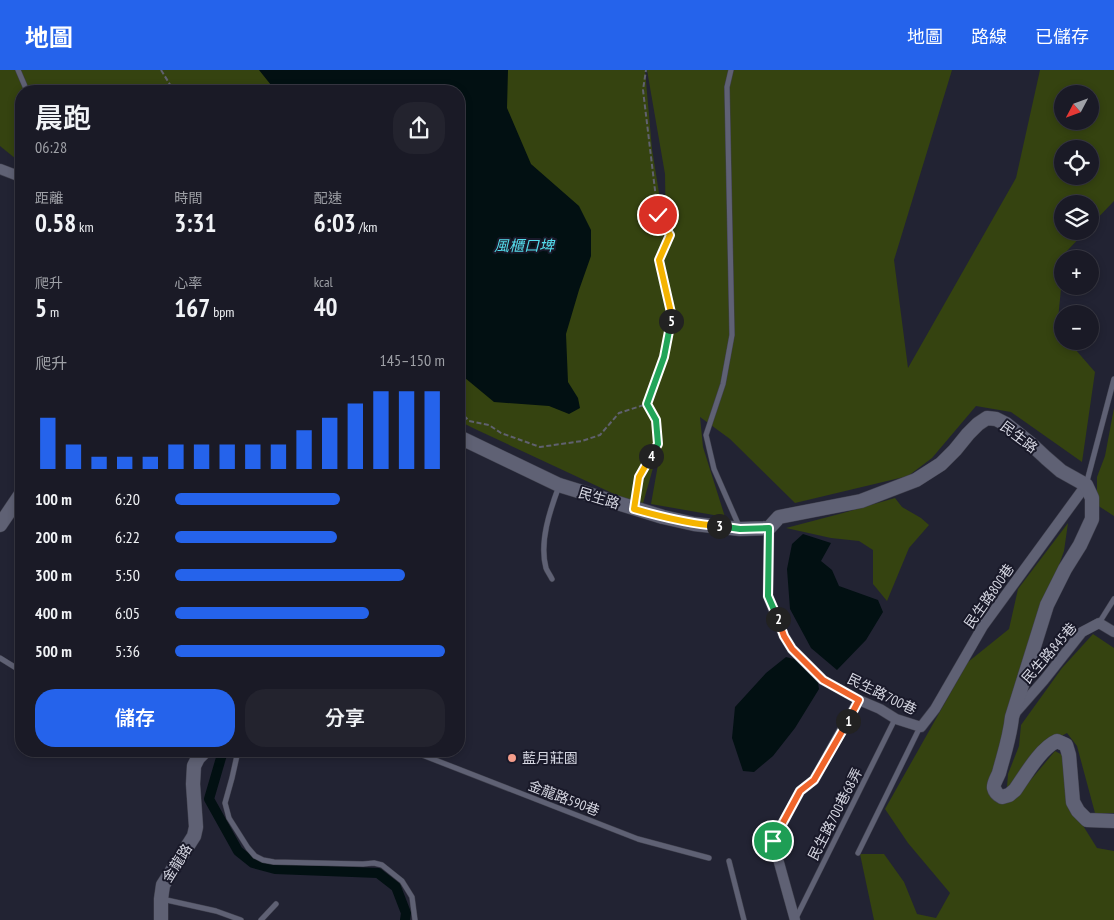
<!DOCTYPE html>
<html lang="zh-TW">
<meta charset="utf-8">
<style>
body{margin:0;font-family:"PT Sans Narrow","Noto Sans TC",sans-serif;background:#23232e;color:#f1f3f6;height:100vh;display:flex;flex-direction:column;font-size:19px;white-space:nowrap}
*{box-sizing:border-box;margin:0}
p{font-size:16px;color:#9fa1a7}
.icon{flex:none;width:28px;height:28px;fill:none;stroke:currentColor;stroke-width:2;stroke-linecap:round;stroke-linejoin:round}
.map{position:relative;flex:1;overflow:hidden}
.sheet{position:absolute;left:15px;top:15px;width:450px;height:672px;display:flex;flex-direction:column;background:#1a1a26;border-radius:20px;box-shadow:0 2px 8px #0003,0 0 0 1px #383843}
.sheet>*{flex:none}
.needle{width:32px;rotate:229deg}
.buttons{position:absolute;left:1054px;top:15px;display:grid;gap:10px}
.buttons a{display:grid;place-items:center;width:45px;height:45px;border-radius:50%;background:#1a1a26;box-shadow:0 2px 8px #0003,0 0 0 1px #383843;font-size:25px}
.pin{position:absolute;display:grid;place-items:center;width:42px;height:42px;color:#fff;margin:-21px;border:2px solid #fff;border-radius:50%;box-shadow:0 1px 5px #0007}
.km{position:absolute;width:25px;height:25px;margin:-12px;border-radius:50%;background:#222;color:#fff;font-size:14px;line-height:25px;text-align:center}
.round{display:grid;place-items:center;flex:none;width:52px;height:52px;border-radius:20px;background:#23232e}
.overview{display:flex;align-items:center;justify-content:space-between;height:85px;padding:0 20px}
h1{font-size:28px;font-weight:600;line-height:38px}
.figures{display:grid;grid-template-columns:repeat(3,1fr);gap:8px;height:85px;padding:5px 20px}
.figures div{display:grid;align-content:center}
.figures b{font-size:25px;font-weight:600}
.figures small{font-size:14px;font-weight:400}
.figures p{font-size:14px}
.chart{height:140px;padding:10px 20px}
.chart p{display:flex;justify-content:space-between}
.chart svg{width:100%;height:90px;margin-top:5px;stroke:#2563eb;stroke-width:6}
.primary-button{display:flex;gap:10px;margin-top:auto;padding:10px 20px}
.primary-button a{flex:1;height:58px;border-radius:20px;background:#2563eb;color:#fff;font-size:20px;font-weight:600;line-height:58px;text-align:center}
.primary-button a+a{background:#23232e;color:#f1f3f6}
ul{padding:0 20px;list-style:none;font-size:16px}
li{display:grid;grid-template-columns:80px 60px 1fr;align-items:center;height:38px}
li i{height:12px;border-radius:6px;background:#2563eb}
header{display:flex;align-items:center;gap:30px;box-sizing:border-box;height:70px;padding:0 25px;background:#2563eb;color:#fff}
header strong{font-size:24px}
nav{display:flex;gap:28px;margin-inline-start:auto;font-size:18px}
.map>svg:first-child{display:block}
.green{fill:#354310;fill-rule:evenodd}
.water{fill:#021012}
.lines{fill:none;stroke-linecap:round;stroke-linejoin:round}
.canal{stroke:#021012;stroke-width:10}
.lane-casing{stroke:#40414e;stroke-width:6}
.street-casing{stroke:#40414e;stroke-width:11}
.secondary-casing{stroke:#40414e;stroke-width:15}
.path{stroke:#60616f;stroke-width:2;stroke-dasharray:5 2.5;stroke-linecap:butt}
.lane{stroke:#5f6174;stroke-width:5}
.street{stroke:#5f6174;stroke-width:10}
.secondary{stroke:#5f6174;stroke-width:14}
.split-1-casing{stroke:#fff;stroke-width:10}
.split-2-casing{stroke:#fff;stroke-width:10}
.split-3-casing{stroke:#fff;stroke-width:10}
.split-4-casing{stroke:#fff;stroke-width:10}
.split-5-casing{stroke:#fff;stroke-width:10}
.split-6-casing{stroke:#fff;stroke-width:10}
.split-1{stroke:#f0652b;stroke-width:6}
.split-2{stroke:#f0652b;stroke-width:6}
.split-3{stroke:#22a559;stroke-width:6}
.split-4{stroke:#f5b400;stroke-width:6}
.split-5{stroke:#22a559;stroke-width:6}
.split-6{stroke:#f5b400;stroke-width:6}
.poi-dot{fill:#f49d8b;stroke:#191929;stroke-width:2}
.labels{text-anchor:middle;dominant-baseline:central;stroke-width:4;stroke-linejoin:round;paint-order:stroke}
.street-label{font-size:14px;fill:#d5d6e1;stroke:#191929}
.poi-label{font-size:14px;fill:#d5d6e1;stroke:#191929;text-anchor:start}
.water-label{font-size:15px;font-style:italic;fill:#55dcec;stroke:#191929}
</style>
<header>
<strong>地圖</strong>
<nav><a>地圖</a><a>路線</a><a>已儲存</a></nav>
</header>
<div class="map">
<svg width="1114" height="850" viewBox="0 0 1114 850">
<rect width="100%" height="100%" fill="#222333"/>
<path class="green" d="M 0,0 L 645,0 L 652,79 L 666,167 L 665,104 L 647,0 L 952,0 L 894,190 L 908,298 L 1016,108 L 1040,0 L 1114,0 L 1114,131 L 1090,156 L 1090,134 L 1062,134 L 1062,161 L 1086,161 L 1065,183 L 1065,189 L 1062,189 L 1062,209 L 1057,259 L 1062,265 L 1062,271 L 1068,271 L 1095,302 L 1082,392 L 1011,342 L 976,336 L 932,388 L 908,406 L 795,433 L 730,369 L 700,347 L 703,377 L 725,447 L 651,434 L 659,389 L 655,391 L 642,437 L 475,359 L 459,351 L 459,21 L 21,21 L 21,92 L 16,89 L 0,76 ZM 1062,24 L 1090,24 L 1090,51 L 1062,51 ZM 1062,79 L 1090,79 L 1090,106 L 1062,106 Z
M 1114,338 L 1114,446 L 1097,435 L 1097,407 L 1105,386 Z
M 895,428 L 902,437 L 921,448 L 929,455 L 909,478 L 887,531 L 873,514 L 873,480 L 859,471 L 831,468 L 786,458 L 843,443 Z
M 1068,453 L 1064,481 L 1017,613 L 994,722 L 1014,730 L 1055,681 L 1068,688 L 1082,754 L 1097,778 L 1114,781 L 1114,850 L 874,850 L 860,784 L 884,784 L 904,812 L 917,844 L 936,848 L 950,823 L 908,773 L 885,739 L 968,592 L 1009,559 L 1018,519 Z
M 1093,564 L 1114,578 L 1114,743 L 1095,743 L 1077,676 L 1067,663 L 1052,671 L 1019,714 L 1007,717 L 1008,704 L 1019,676 L 1021,655 L 1062,598 Z"/>
<path class="water" d="M 259,0 L 508,0 L 507,38 L 531,94 L 579,136 L 591,160 L 591,186 L 579,220 L 566,264 L 568,312 L 578,328 L 580,338 L 569,344 L 549,336 L 494,332 L 459,303 L 459,21 L 273,21 L 271,15 Z
M 803,464 L 831,473 L 821,491 L 832,500 L 839,516 L 878,530 L 883,542 L 866,570 L 837,600 L 811,578 L 790,539 L 787,499 L 792,474 Z
M 786,587 L 798,590 L 817,607 L 819,619 L 795,658 L 773,686 L 754,702 L 743,701 L 732,668 L 735,637 L 766,603 Z"/>
<g class="lines">
<path class="canal" d="M 223,681 L 209,729 L 238,781 L 253,793 L 275,799 L 378,803 L 396,817 L 406,843 L 405,850"/>
<defs>
<path id="lane" d="M 18,0 L 27,21
M 731,0 L 727,17 L 732,265 L 723,314 L 706,365 L 714,399 L 739,456
M 1086,415 L 1114,309
M 552,509 C 550,505 547,501 546,498 C 539,472 550,440 559,416
M 1099,553 L 1114,529
M 0,588 L 21,601
M 238,681 L 232,708 L 225,733 L 229,748 L 248,778 L 255,786 L 263,790 L 274,792 L 363,794 L 374,793 L 382,795 L 402,811 L 412,827 L 415,850
M 412,681 L 638,769 L 709,788
M 858,783 L 920,657
M 729,791 L 744,850
M 162,829 L 216,841 L 241,850
M 261,850 L 276,834
M 795,850 L 895,649"/>
<path id="street" d="M 0,99 L 21,107
M 769,458 L 768,526 L 784,566 L 792,579 L 823,610 L 859,630 L 880,639 L 896,649 L 921,657 L 935,639 L 983,556 L 1086,415
M 1015,643 L 1044,610 L 1082,562 L 1099,553 L 1114,562
M 795,850 L 773,771 L 800,721 L 814,710 L 859,630"/>
<path id="secondary" d="M 459,367 L 559,415 L 663,447 L 694,454 L 740,459 L 769,458 L 779,447 L 861,431 L 916,410 L 941,394 L 955,380 L 968,364 L 978,354 L 987,348 L 996,349 L 1006,354 L 1031,374 L 1046,388 L 1061,401 L 1086,415 L 1092,428 L 1092,449 L 1080,475 L 1065,499 L 1047,535 L 1012,647 C 1010,667 1004,684 999,703 C 997,708 993,714 994,718 C 995,723 998,725 1002,727 L 1009,725 L 1015,720 C 1026,704 1041,678 1057,671 L 1066,675 L 1069,685 L 1073,732 L 1078,741 L 1087,750 L 1114,751
M 0,455 L 21,424
M 161,850 L 161,829 L 163,815 L 194,766 L 196,757 L 193,714 L 194,696 L 198,688 L 205,681"/>
</defs>
<use href="#lane" class="lane-casing"/>
<use href="#street" class="street-casing"/>
<use href="#secondary" class="secondary-casing"/>
<path class="path" d="M 161,0 L 174,21
M 459,340 L 469,351 L 489,355 L 501,363 L 540,377 L 582,371 L 600,365 L 619,343 L 647,334 L 665,287 L 672,247 L 659,190 L 670,165 L 658,145 L 643,20 L 646,0
M 636,426 L 639,407 L 658,374 L 656,350 L 647,334"/>
<use href="#lane" class="lane"/>
<use href="#street" class="street"/>
<use href="#secondary" class="secondary"/>
</g>
<g class="lines">
<defs>
<path id="split-1" d="M 773,771 L 800,721 L 814,710 L 848,651"/>
<path id="split-2" d="M 778,549 L 784,566 L 792,579 L 823,610 L 859,630 L 848,651"/>
<path id="split-3" d="M 719,456 L 740,459 L 769,458 L 768,526 L 778,549"/>
<path id="split-4" d="M 651,386 L 639,407 L 634,439 C 662,447 689,454 719,456"/>
<path id="split-5" d="M 651,386 L 658,374 L 656,350 L 647,334 L 664,287 L 671,251"/>
<path id="split-6" d="M 658,145 L 670,165 L 659,190 L 672,247 L 671,251"/>
</defs>
<use href="#split-1" class="split-1-casing"/>
<use href="#split-2" class="split-2-casing"/>
<use href="#split-3" class="split-3-casing"/>
<use href="#split-4" class="split-4-casing"/>
<use href="#split-5" class="split-5-casing"/>
<use href="#split-6" class="split-6-casing"/>
<use href="#split-1" class="split-1"/>
<use href="#split-2" class="split-2"/>
<use href="#split-3" class="split-3"/>
<use href="#split-4" class="split-4"/>
<use href="#split-5" class="split-5"/>
<use href="#split-6" class="split-6"/>
</g>
<circle class="poi-dot" cx="512" cy="688" r="5"/>
<g class="labels">
<g class="street-label">
<text transform="translate(1019 367) rotate(37)">民生路</text>
<text transform="translate(599 428) rotate(17)">民生路</text>
<text transform="translate(989 526) rotate(-55)">民生路800巷</text>
<text transform="translate(1049 583) rotate(-49)">民生路845巷</text>
<text transform="translate(882 624) rotate(26)">民生路700巷</text>
<text transform="translate(564 728) rotate(21)">金龍路590巷</text>
<text transform="translate(835 744) rotate(-63)">民生路700巷68弄</text>
<text transform="translate(177 793) rotate(-58)">金龍路</text>
</g>
<g class="poi-label">
<text x="522" y="688">藍月莊園</text>
</g>
<g class="water-label">
<text x="524" y="175">風櫃口埤</text>
</g>
</g>
</svg>
<div class="buttons">
<a><svg class="needle" viewBox="-14 -14 28 28"><path d="M0-13l5 13h-10z" fill="#e53935"/><path d="M0 13l5-13h-10z" fill="#9fa1a7"/></svg></a>
<a><svg class="icon" aria-label="locate" viewBox="0 0 24 24"><circle cx="12" cy="12" r="6"/><path d="M12 2v4M12 18v4M2 12h4M18 12h4"/></svg></a>
<a><svg class="icon" aria-label="layers" viewBox="0 0 24 24"><path d="M12 4l9 5-9 5-9-5zM3 14l9 5 9-5"/></svg></a>
<a>+</a>
<a>−</a>
</div>
<div class="pin" style="left:773px;top:771px;background:#1e9e55"><svg class="icon" aria-label="arrive" viewBox="0 0 24 24"><path d="M6 21V4h12l-3 4 3 4H6"/></svg></div>
<div class="pin" style="left:658px;top:145px;background:#d93025"><svg class="icon" aria-label="check" viewBox="0 0 24 24"><path d="M5 12l5 5 9-10"/></svg></div>
<b class="km" style="left:848px;top:651px">1</b>
<b class="km" style="left:778px;top:549px">2</b>
<b class="km" style="left:719px;top:456px">3</b>
<b class="km" style="left:651px;top:386px">4</b>
<b class="km" style="left:671px;top:251px">5</b>
<section class="sheet">
<div class="overview"><div><h1>晨跑</h1><p>06:28</p></div><a class="round"><svg class="icon" aria-label="share" viewBox="0 0 24 24"><path d="M12 15V3M7 8l5-5 5 5M5 13v7h14v-7"/></svg></a></div>
<div class="figures">
<div><p>距離</p><b>0.58<small> km</small></b></div>
<div><p>時間</p><b>3:31</b></div>
<div><p>配速</p><b>6:03<small> /km</small></b></div>
</div>
<div class="figures">
<div><p>爬升</p><b>5<small> m</small></b></div>
<div><p>心率</p><b>167<small> bpm</small></b></div>
<div><p>kcal</p><b>40</b></div>
</div>
<div class="chart"><p><span>爬升</span>145–150 m</p>
<svg viewBox="0 0 160 44" preserveAspectRatio="none"><path d="M5 44V19M15 44V32M25 44V38M35 44V38M45 44V38M55 44V32M65 44V32M75 44V32M85 44V32M95 44V32M105 44V25M115 44V19M125 44V12M135 44V6M145 44V6M155 44V6"/></svg>
</div>
<ul>
<li><b>100 m</b>6:20<i style="width:61%"></i></li>
<li><b>200 m</b>6:22<i style="width:60%"></i></li>
<li><b>300 m</b>5:50<i style="width:85%"></i></li>
<li><b>400 m</b>6:05<i style="width:72%"></i></li>
<li><b>500 m</b>5:36<i style="width:100%"></i></li>
</ul>
<div class="primary-button"><a>儲存</a><a>分享</a></div>
</section>
</div>
